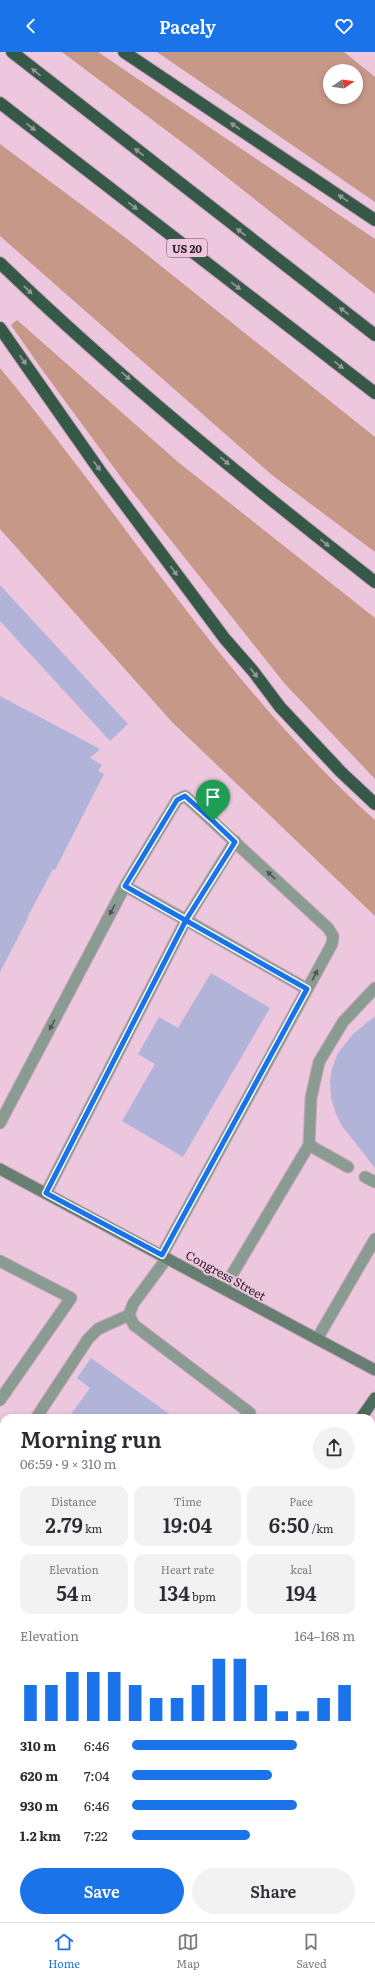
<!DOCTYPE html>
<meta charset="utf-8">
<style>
body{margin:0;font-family:Literata,serif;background:#f2f2f3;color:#2b2b33;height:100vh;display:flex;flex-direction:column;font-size:15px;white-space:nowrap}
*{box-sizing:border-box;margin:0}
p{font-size:13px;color:#7c7c81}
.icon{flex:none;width:22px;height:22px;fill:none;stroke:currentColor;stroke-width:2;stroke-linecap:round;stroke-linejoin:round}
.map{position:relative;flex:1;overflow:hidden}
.side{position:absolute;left:0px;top:1362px;width:375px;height:508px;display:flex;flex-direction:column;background:#fff;border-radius:12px 12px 0 0;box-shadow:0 2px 6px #0003}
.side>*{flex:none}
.needle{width:26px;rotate:77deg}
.buttons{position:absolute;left:323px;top:12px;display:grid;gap:8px}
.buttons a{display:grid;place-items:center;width:40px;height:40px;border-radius:50%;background:#fff;box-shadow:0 2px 6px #0003;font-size:20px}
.pin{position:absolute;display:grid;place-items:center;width:34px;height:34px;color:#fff;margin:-41px -17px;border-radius:50% 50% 50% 0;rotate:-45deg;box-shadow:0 0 4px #0007}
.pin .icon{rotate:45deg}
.round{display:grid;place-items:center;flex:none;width:42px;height:42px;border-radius:21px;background:#f2f2f3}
.headline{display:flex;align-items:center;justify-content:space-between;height:68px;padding:0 20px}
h1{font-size:22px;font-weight:600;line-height:30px}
.stats{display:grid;grid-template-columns:repeat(3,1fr);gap:6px;height:68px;padding:4px 20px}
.stats div{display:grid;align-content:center;border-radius:10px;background:#f2f2f3;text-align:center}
.stats b{font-size:20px;font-weight:600}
.stats small{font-size:11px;font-weight:400}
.stats p{font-size:11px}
.chart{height:112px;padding:8px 20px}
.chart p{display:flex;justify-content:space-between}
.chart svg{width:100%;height:72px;margin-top:4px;stroke:#1a73e8;stroke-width:6}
.button{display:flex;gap:8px;margin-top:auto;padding:8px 20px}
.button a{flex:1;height:46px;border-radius:24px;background:#1a73e8;color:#fff;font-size:16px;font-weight:600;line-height:46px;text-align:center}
.button a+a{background:#f2f2f3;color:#2b2b33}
ul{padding:0 20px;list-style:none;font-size:13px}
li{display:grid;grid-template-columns:64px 48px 1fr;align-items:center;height:30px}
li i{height:10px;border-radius:5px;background:#1a73e8}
header{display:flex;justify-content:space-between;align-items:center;height:52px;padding:0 20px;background:#1a73e8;color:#fff;font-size:18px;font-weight:600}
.menu{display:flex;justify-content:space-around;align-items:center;height:56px;border-top:1px solid #e1e1e2;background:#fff;font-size:11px;color:#7c7c81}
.menu a{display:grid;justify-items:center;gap:2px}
.menu .active{color:#1a73e8}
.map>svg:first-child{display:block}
.green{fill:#c69887;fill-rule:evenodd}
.building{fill:#b1b4d8}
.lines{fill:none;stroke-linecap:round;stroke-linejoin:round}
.service-casing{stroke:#c6a6ba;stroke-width:13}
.secondary-casing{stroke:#c6a6ba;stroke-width:13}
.primary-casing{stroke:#c6a6ba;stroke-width:13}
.motorway-casing{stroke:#c6a6ba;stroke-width:14}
.service{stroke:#8a9b91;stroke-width:11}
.secondary{stroke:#667f71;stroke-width:11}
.primary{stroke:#4c6b5b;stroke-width:11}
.motorway{stroke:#365947;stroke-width:12}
.oneway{fill:#9a969a}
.oneway2{fill:#535153}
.route-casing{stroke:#fff;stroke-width:8}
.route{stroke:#1a73e8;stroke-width:5}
.labels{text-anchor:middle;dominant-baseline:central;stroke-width:4;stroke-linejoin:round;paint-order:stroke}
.shield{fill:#ecc7de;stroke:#67525f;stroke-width:1}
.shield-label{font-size:11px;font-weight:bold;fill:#2e2029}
.street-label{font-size:12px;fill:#2e2029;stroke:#ecc7de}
</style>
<header><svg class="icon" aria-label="back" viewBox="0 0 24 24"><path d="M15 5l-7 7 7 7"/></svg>Pacely<svg class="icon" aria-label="heart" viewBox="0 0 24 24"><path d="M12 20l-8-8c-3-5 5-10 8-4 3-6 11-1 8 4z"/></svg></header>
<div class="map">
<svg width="375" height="1870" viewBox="0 0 375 1870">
<rect width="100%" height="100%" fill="#ecc7de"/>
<path class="green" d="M 62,0 L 98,0 L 375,187 L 375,242 L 191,97 Z
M 157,0 L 344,0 L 375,25 L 375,150 ZM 330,19 L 356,19 L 356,45 L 330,45 Z
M 0,92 L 126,186 L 375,385 L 375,500 L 272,423 L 0,184 Z
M 17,268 L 178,410 L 375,566 L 375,727 L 285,632 L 123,428 L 43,319 L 11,273 Z
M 0,316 C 125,466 228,637 375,768 L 375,864 L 172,670 L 0,477 Z"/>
<path class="building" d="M 0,533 L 128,672 L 110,689 L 0,569 Z
M 0,644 L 100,697 L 90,706 L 102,713 L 98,719 L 104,722 L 55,818 L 53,817 L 27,866 L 28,866 L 0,920 Z
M 211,921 L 270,956 L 183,1105 L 122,1069 L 155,1012 L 138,1002 L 159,965 L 178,976 Z
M 375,964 L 375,1116 L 342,1074 L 336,1062 L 331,1046 L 330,1029 L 332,1016 L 338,1001 L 353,982 Z
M 91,1306 L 175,1366 L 68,1366 L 90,1336 L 77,1326 Z"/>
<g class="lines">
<defs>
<path id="service" d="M 235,789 L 186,868 L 307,937
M 125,834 L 177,748 L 185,744 L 328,876 L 333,884 L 332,892 L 162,1203
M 0,1071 L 125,834 L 186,868 L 46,1141
M 309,1093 L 348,1115
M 365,1125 L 375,1130
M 167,1206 L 133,1252 L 129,1263 L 134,1273 L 250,1361
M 0,1209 L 71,1246 L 0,1348
M 224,1236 L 309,1093 L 311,1046 L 319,1010 L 343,970 L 375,936
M 317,1287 L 375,1187
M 36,1366 L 88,1287 L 98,1277 L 129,1263
M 0,1420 L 4,1414
M 0,1710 L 4,1703
M 248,1866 L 256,1870
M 113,1870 L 116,1866
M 300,1870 L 303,1866"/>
<path id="secondary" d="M 0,1117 L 375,1318
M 0,1652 L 4,1653
M 371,1808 L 375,1810
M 371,1859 L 375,1861"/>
<path id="primary" d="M 361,1366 L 375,1346
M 13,1870 L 16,1866"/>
<path id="motorway" d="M 12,0 L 375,283
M 124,0 L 375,168
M 0,51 L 375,341
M 0,211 C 118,325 246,429 375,530
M 0,276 L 100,419 L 225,587 L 253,619 L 280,655 L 341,720 L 375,752"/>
</defs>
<use href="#service" class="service-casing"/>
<use href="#secondary" class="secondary-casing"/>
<use href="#primary" class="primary-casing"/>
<use href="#motorway" class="motorway-casing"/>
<use href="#service" class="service"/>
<use href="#secondary" class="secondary"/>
<use href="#primary" class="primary"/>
<use href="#motorway" class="motorway"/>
</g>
<defs><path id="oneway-solid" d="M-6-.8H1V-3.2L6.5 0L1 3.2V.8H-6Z"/></defs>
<g class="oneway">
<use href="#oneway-solid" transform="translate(36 20) rotate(-141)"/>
<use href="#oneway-solid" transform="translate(235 74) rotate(-146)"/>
<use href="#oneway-solid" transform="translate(31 75) rotate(38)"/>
<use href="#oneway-solid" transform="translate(139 100) rotate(-142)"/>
<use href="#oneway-solid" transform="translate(343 146) rotate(-146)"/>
<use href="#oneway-solid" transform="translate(133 154) rotate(38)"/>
<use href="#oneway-solid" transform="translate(241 180) rotate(-142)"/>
<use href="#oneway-solid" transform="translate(236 234) rotate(38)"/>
<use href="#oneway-solid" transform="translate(28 238) rotate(44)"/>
<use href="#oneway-solid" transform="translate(344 259) rotate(-142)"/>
<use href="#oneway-solid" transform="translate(23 308) rotate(55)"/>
<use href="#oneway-solid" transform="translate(339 313) rotate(38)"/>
<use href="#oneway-solid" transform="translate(126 324) rotate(41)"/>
<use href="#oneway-solid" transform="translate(225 409) rotate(40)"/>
<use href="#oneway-solid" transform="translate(97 414) rotate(55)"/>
<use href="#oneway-solid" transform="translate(325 491) rotate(39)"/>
<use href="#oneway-solid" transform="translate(174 519) rotate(55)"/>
<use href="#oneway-solid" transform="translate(254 621) rotate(52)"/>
</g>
<g class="oneway2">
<use href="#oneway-solid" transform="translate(271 823) rotate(-137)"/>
<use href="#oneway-solid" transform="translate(112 858) rotate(118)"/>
<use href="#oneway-solid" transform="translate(315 923) rotate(-62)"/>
<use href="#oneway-solid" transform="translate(52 973) rotate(118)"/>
</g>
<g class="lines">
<defs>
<path id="route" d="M 213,769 L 235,790 L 186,868 L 46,1141 L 162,1203 L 307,937 L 125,834 L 177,748 L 185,744 L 213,769"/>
</defs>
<use href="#route" class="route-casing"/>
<use href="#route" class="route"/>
</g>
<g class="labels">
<rect class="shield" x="167" y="187" width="40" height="18" rx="3"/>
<g class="shield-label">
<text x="187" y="196">US 20</text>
</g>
<g class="street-label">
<text transform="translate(226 1223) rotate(29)">Congress Street</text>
</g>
</g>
</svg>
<div class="buttons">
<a><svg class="needle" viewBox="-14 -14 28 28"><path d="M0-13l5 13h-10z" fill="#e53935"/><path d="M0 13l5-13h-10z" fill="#7c7c81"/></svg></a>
</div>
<div class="pin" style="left:213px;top:769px;background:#1e9e55"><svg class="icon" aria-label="arrive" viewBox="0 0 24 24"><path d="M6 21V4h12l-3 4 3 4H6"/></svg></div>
<section class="side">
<div class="headline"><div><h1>Morning run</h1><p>06:59 · 9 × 310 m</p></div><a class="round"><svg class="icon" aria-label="share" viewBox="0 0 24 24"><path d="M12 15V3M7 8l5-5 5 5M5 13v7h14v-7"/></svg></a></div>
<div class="stats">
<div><p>Distance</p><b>2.79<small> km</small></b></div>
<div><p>Time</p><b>19:04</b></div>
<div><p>Pace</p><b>6:50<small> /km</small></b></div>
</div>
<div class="stats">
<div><p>Elevation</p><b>54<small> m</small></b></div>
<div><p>Heart rate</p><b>134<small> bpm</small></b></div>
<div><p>kcal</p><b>194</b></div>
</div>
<div class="chart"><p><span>Elevation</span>164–168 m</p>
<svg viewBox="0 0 160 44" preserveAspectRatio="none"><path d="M5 44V22M15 44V22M25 44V14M35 44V14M45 44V14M55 44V22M65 44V30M75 44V30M85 44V22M95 44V6M105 44V6M115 44V22M125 44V38M135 44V38M145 44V30M155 44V22"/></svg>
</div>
<ul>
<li><b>310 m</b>6:46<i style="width:74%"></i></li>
<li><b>620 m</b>7:04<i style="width:63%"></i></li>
<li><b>930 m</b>6:46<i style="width:74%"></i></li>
<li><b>1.2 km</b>7:22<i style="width:53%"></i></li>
</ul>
<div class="button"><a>Save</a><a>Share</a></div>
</section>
</div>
<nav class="menu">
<a class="active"><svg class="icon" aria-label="home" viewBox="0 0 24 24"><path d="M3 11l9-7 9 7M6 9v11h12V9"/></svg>Home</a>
<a><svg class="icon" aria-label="map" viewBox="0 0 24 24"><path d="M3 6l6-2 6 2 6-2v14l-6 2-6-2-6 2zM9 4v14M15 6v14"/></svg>Map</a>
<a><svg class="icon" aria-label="saved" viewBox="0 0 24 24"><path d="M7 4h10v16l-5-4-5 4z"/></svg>Saved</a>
</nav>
